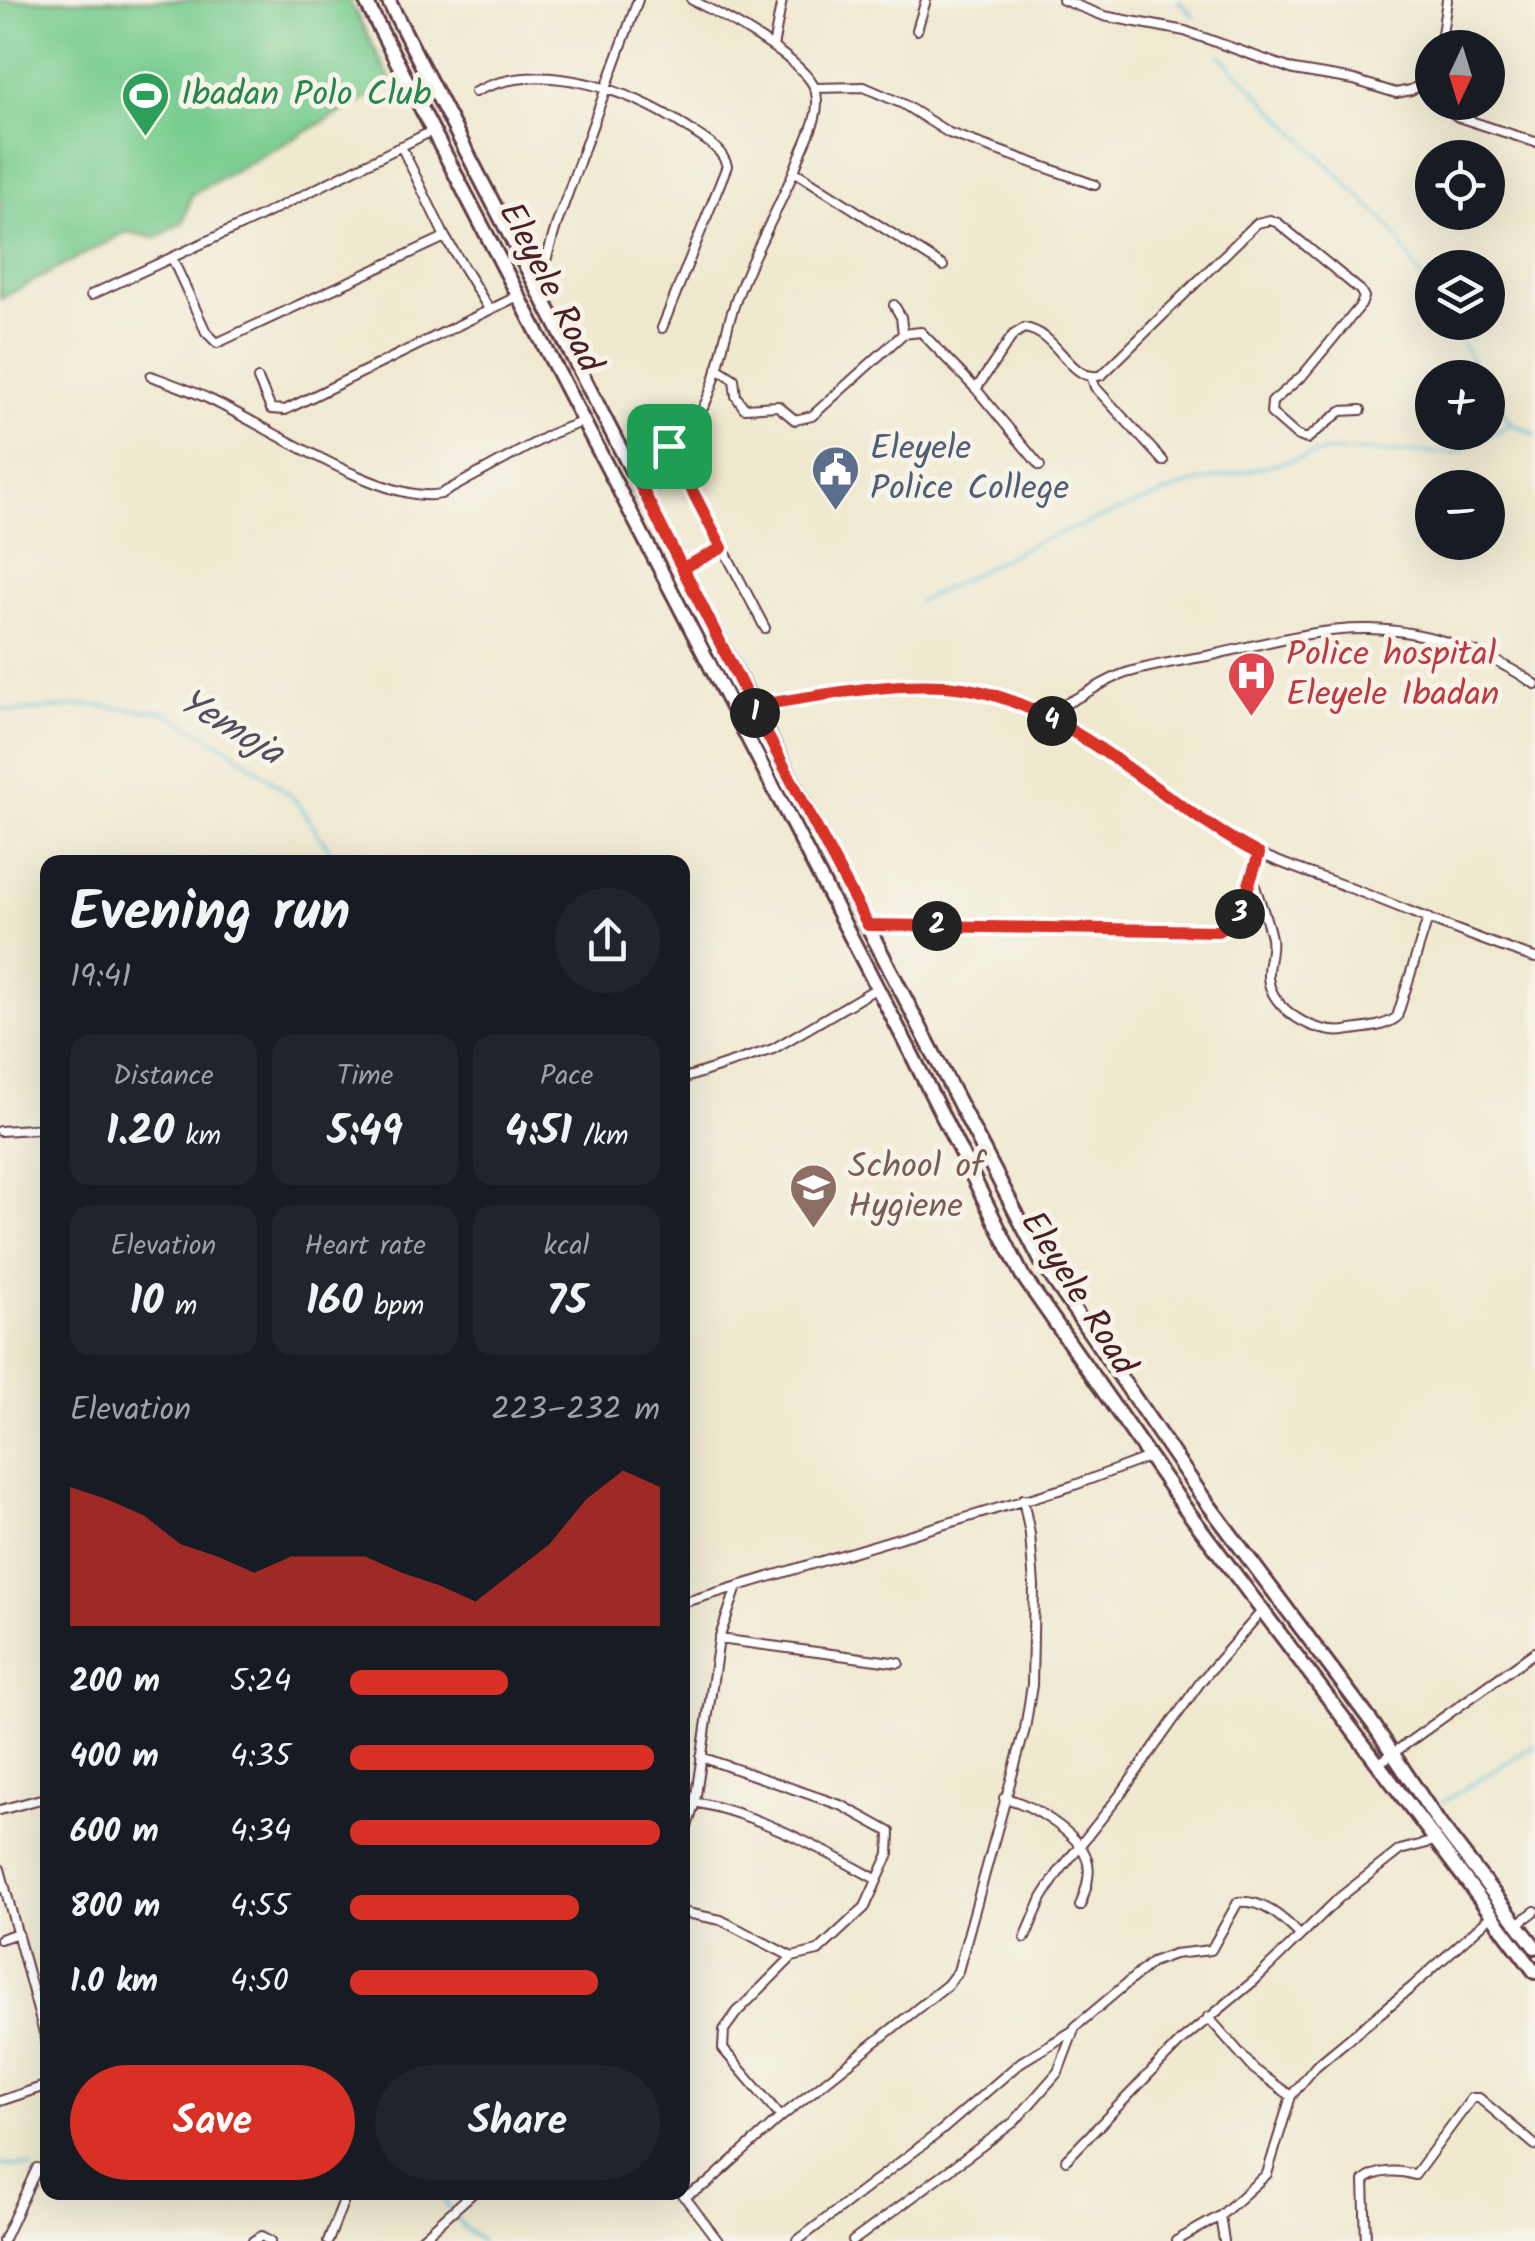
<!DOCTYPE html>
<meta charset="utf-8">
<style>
body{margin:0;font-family:Kalam,sans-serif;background:#20242c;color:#f1f3f6;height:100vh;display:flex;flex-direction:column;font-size:38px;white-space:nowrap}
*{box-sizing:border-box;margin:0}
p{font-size:32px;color:#9ea1a6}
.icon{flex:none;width:55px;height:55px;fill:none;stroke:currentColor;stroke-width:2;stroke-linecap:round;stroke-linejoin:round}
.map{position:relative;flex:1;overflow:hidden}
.drawer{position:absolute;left:40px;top:855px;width:650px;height:1345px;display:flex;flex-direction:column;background:#171b24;border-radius:20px;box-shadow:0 10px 40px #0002}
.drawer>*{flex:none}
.needle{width:65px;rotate:184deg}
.controls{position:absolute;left:1415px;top:30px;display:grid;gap:20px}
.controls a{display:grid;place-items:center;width:90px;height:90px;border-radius:50%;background:#171b24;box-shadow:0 10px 40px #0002;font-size:50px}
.pin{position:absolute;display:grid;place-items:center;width:85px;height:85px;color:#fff;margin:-42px;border-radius:20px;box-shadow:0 5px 15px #0006}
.km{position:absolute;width:50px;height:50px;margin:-25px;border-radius:50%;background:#222;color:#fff;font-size:28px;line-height:50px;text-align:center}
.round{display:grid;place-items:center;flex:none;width:105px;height:105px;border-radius:52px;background:#20242c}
.summary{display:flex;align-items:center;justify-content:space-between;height:170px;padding:0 30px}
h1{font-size:55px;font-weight:700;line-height:75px}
.figures{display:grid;grid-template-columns:repeat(3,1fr);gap:15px;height:170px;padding:10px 30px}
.figures div{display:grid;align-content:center;border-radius:20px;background:#20242c;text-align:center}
.figures b{font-size:42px;font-weight:700}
.figures small{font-size:28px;font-weight:400}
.figures p{font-size:28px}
.chart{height:280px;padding:20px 30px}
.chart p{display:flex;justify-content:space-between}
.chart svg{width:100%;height:180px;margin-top:10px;fill:#d93025;opacity:.7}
.primary-button{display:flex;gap:20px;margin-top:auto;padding:20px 30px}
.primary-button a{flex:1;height:115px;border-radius:60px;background:#d93025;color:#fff;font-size:40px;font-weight:700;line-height:115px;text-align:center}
.primary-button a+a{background:#20242c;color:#f1f3f6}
ul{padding:0 30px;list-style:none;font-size:32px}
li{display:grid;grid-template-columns:160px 120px 1fr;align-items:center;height:75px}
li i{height:25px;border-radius:12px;background:#d93025}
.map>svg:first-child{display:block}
.green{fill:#77cc8f;stroke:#60765d;stroke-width:2.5}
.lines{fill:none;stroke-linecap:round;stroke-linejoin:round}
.stream{stroke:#5ec0dc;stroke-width:2.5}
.minor-casing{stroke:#633d44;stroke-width:12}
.primary-casing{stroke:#633d44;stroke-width:18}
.minor{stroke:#fff;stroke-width:8}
.primary{stroke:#fff;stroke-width:12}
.route-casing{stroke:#fff;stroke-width:20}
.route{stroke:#d93025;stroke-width:12}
.labels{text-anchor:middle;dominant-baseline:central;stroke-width:10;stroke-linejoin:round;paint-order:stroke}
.leisure-label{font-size:35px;fill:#27864d;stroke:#f7f3e8;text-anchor:start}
.street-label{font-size:35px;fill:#4a1f2b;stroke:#f7f3e8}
.service-label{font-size:35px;fill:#4e5e75;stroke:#f7f3e8;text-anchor:start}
.health-label{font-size:35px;fill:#be3a42;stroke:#f7f3e8;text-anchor:start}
.education-label{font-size:35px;fill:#785e54;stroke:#f7f3e8;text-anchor:start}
.water-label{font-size:38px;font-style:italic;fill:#504f60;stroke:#f7f3e8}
</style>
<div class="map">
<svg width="1535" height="2241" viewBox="0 0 1535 2241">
<rect width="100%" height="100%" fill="#f7f3e8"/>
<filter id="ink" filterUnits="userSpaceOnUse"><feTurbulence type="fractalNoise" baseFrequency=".01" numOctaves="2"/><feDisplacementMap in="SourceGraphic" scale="20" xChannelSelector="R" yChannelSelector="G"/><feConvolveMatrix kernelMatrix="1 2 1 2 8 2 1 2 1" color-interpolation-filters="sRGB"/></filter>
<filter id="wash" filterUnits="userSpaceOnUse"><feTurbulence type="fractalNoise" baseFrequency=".0048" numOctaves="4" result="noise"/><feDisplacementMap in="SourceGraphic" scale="40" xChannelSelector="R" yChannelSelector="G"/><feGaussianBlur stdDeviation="2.25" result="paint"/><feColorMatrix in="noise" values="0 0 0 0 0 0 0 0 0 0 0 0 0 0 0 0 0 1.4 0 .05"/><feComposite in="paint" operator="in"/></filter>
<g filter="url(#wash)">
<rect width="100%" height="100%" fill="#efe9d0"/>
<path class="green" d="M 0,0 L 349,0 L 393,84 L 192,194 L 183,222 L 156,238 L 126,232 L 0,299 Z"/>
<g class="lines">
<path class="stream" d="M 1178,0 L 1194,17
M 1220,55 L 1392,229 L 1432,296
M 1449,322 L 1482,378
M 1488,386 L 1510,423
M 1512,424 L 1535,434
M 918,602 L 1032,544 L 1187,485 L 1329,451 L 1457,453 L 1511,424
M 0,708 L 11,712 L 87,705 L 164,712 L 229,748 L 294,798 L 338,862
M 1443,1802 L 1535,1745
M 0,2165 L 33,2167
M 437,2192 L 464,2228 L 481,2241"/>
</g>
</g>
<g filter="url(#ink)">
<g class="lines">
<defs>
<path id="minor" d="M 1063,0 L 1104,16 L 1185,31 L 1294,70 L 1354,80 L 1396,93 L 1411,90 L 1432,78
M 917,30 L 926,0
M 773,47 L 782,0
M 1440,48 L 1447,0
M 814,88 L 864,87 L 903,104 L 949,133 L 1095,185
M 475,92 C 540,58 632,90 689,129 C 705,140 722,148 727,166 L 662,328
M 1439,103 L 1458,117 L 1535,142
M 401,146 L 445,237 L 489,309
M 794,171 L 943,266
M 172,258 L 206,332 L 217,343 L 445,237
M 539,285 L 556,226 L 638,0
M 91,295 L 257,218 L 432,131
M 894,305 L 901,317 L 903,334
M 717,368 L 734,379 L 736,396 L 744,408 L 778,406 L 795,420 L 812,416 L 903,334 L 921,332 L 976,389 L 1040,466
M 151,376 C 170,383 190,390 209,399 C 263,424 386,506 441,494 L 553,433 L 584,421
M 1092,378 L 1095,387 L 1163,461
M 258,379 L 271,409 L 285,410 L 520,295
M 976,389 L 1013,335 L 1024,328 C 1059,332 1070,385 1102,375 L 1257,223 L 1270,220 L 1278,223 L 1360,290 L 1364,297 L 1361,305 L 1303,375 L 1272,402 L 1271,413 L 1296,435 L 1307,439 L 1341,411 L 1361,410
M 669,445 L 765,628
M 636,477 C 656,459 682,439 697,418 C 718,387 721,344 733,309 C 749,258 779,211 798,161 C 806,139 823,113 815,89 C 804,59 720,14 692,0
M 683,568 L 722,548
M 733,709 C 802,698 900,676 967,689 C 1074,710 1151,796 1244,846 C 1277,864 1315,874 1350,888 C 1411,911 1472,938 1535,958
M 1035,711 C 1068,711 1095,683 1126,673 C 1156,664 1186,660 1217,654 C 1265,643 1318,628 1369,629 C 1425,630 1489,652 1535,684
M 1252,877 C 1258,897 1267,918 1271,938 C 1273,952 1267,964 1268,977 C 1270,1009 1315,1035 1345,1031 C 1362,1028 1383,1028 1397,1017 L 1428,918
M 868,925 L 1218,931 L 1239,918 L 1259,853
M 682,1079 L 773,1049 L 877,988
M 0,1131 L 48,1128
M 682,1603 L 1072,1486 L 1149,1457
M 719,1639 L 899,1663
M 701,1757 L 843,1806 L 890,1832 L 889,1854 L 865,1907 L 818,1951 L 792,1957 L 737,2012 L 724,2030 L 723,2049 L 781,2117
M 1378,1764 L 1535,1652
M 1004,1798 C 1029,1803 1079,1833 1087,1859 C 1092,1874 1085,1892 1080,1906
M 682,1800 C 751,1810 816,1846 876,1879
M 0,1810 L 48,1797
M 682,1843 L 695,1802 L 719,1639 L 737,1587
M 0,1869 L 48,2048
M 682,1912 L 721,1920 L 792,1957
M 1518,1924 L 1535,1911
M 1025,1938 L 1042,1898 L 1058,1873 L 1120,1795 L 1202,1680 L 1262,1611
M 0,1939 L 18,1933
M 1208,2017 L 1254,2069 L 1291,2096
M 0,2101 L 48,2085
M 1066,2160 L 1181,2041 L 1255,1980 L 1339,1898 L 1400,1850 L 1435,1841
M 681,2192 L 718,2241
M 684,2197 L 708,2183 L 781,2117 L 947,1985 L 958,1971 L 1025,1729 L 1032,1685 L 1034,1586 L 1030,1534 L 1023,1499
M 1220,2216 L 1224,2241
M 3,2241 L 37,2168
M 253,2241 L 262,2236 L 271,2241
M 328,2241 L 347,2192
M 419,2241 L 474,2192
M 797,2241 L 942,2130 L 1021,2062 L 1071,2032
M 853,2241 L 1014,2122 L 1058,2072 L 1075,2027 L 1152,1962 L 1174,1954 L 1211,1950 L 1238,1902 C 1262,1899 1283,1918 1299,1934
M 1176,2241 L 1220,2216 L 1267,2174 L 1291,2096 L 1316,2066 L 1412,1987 L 1492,1915
M 1366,2241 L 1364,2181 C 1377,2169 1400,2170 1415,2175 L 1472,2098 L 1479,2098 L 1535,2145"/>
<path id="primary" d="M 365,0 L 909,1049 L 1022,1275 L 1185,1508 L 1535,1972
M 388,0 L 1042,1263 L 1202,1496 L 1373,1724 L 1439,1823 L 1535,1947"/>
</defs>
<use href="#minor" class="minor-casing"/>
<use href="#primary" class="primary-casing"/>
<use href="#minor" class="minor"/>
<use href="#primary" class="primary"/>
</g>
</g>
<g class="lines" filter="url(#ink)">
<defs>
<path id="route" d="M 669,446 L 636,477 L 752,706 L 868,925 L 1218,931 L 1238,918 L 1259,854 C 1159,804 1058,691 943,686 C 879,683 814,697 752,706 L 683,568 L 722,548 L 669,446"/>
</defs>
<use href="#route" class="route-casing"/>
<use href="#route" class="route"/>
</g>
<defs>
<symbol id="stadium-pin" viewBox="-11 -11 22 30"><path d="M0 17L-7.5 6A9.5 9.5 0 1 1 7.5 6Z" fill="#2e9e5b" stroke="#f7f3e8"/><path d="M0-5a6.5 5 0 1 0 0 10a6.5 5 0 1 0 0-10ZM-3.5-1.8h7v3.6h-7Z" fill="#fff"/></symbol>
<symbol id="civic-pin" viewBox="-11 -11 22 30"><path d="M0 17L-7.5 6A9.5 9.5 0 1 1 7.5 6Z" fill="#5c6f8a" stroke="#f7f3e8"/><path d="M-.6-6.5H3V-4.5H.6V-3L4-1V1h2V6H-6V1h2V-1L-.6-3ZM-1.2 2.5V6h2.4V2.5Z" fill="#fff"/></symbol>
<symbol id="hospital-pin" viewBox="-11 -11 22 30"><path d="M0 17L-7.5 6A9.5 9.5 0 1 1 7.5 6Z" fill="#e0444e" stroke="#f7f3e8"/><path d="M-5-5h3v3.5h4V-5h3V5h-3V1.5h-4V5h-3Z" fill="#fff"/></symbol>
<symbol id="university-pin" viewBox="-11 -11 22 30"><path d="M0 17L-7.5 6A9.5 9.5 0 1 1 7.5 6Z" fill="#8d6e63" stroke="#f7f3e8"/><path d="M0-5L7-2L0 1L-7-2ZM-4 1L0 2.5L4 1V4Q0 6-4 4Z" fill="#fff"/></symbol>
</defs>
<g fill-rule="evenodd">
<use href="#stadium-pin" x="118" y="68" width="55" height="75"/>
<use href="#civic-pin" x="808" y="442" width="55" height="75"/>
<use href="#hospital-pin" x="1224" y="648" width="55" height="75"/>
<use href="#university-pin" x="786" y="1160" width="55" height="75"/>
</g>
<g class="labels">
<g class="leisure-label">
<text x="181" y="96">Ibadan Polo Club</text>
</g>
<g class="street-label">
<text transform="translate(549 288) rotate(63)">Eleyele Road</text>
<text transform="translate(1077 1294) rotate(58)">Eleyele Road</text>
</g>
<g class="service-label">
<text x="870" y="450">Eleyele<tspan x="870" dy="40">Police College</tspan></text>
</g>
<g class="health-label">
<text x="1286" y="656">Police hospital<tspan x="1286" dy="40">Eleyele Ibadan</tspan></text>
</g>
<g class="education-label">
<text x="848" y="1168">School of<tspan x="848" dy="40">Hygiene</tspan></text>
</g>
<g class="water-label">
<text transform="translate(230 728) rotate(31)">Yemoja</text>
</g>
</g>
</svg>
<div class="controls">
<a><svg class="needle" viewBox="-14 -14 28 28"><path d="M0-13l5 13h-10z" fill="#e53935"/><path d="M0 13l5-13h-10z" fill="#9ea1a6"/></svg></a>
<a><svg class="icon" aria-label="locate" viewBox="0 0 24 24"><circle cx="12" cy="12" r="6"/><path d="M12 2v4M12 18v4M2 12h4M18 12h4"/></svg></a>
<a><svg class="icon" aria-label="layers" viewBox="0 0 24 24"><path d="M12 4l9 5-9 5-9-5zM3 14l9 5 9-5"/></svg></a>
<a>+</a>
<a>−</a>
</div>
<div class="pin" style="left:669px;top:446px;background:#1e9e55"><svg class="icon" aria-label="arrive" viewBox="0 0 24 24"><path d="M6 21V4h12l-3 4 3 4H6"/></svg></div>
<b class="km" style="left:755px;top:713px">1</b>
<b class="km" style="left:937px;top:926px">2</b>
<b class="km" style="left:1240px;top:914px">3</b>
<b class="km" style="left:1052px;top:721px">4</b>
<section class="drawer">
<div class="summary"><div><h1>Evening run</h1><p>19:41</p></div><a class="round"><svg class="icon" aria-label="share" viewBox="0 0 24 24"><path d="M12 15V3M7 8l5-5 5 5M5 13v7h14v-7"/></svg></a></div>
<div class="figures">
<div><p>Distance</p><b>1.20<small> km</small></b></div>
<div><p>Time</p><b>5:49</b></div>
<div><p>Pace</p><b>4:51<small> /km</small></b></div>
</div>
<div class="figures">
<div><p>Elevation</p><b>10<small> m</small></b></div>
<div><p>Heart rate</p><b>160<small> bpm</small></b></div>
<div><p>kcal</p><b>75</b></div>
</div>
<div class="chart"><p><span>Elevation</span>223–232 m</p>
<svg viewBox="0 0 160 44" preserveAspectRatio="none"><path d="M0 44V10L10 13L20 17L30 24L40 27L50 31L60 27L70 27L80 27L90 31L100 34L110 38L120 31L130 24L140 13L150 6L160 10V44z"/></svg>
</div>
<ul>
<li><b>200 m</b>5:24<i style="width:51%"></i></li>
<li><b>400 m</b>4:35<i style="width:98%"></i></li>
<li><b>600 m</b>4:34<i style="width:100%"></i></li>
<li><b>800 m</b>4:55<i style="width:74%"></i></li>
<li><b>1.0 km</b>4:50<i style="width:80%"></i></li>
</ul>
<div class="primary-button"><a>Save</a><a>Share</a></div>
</section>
</div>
